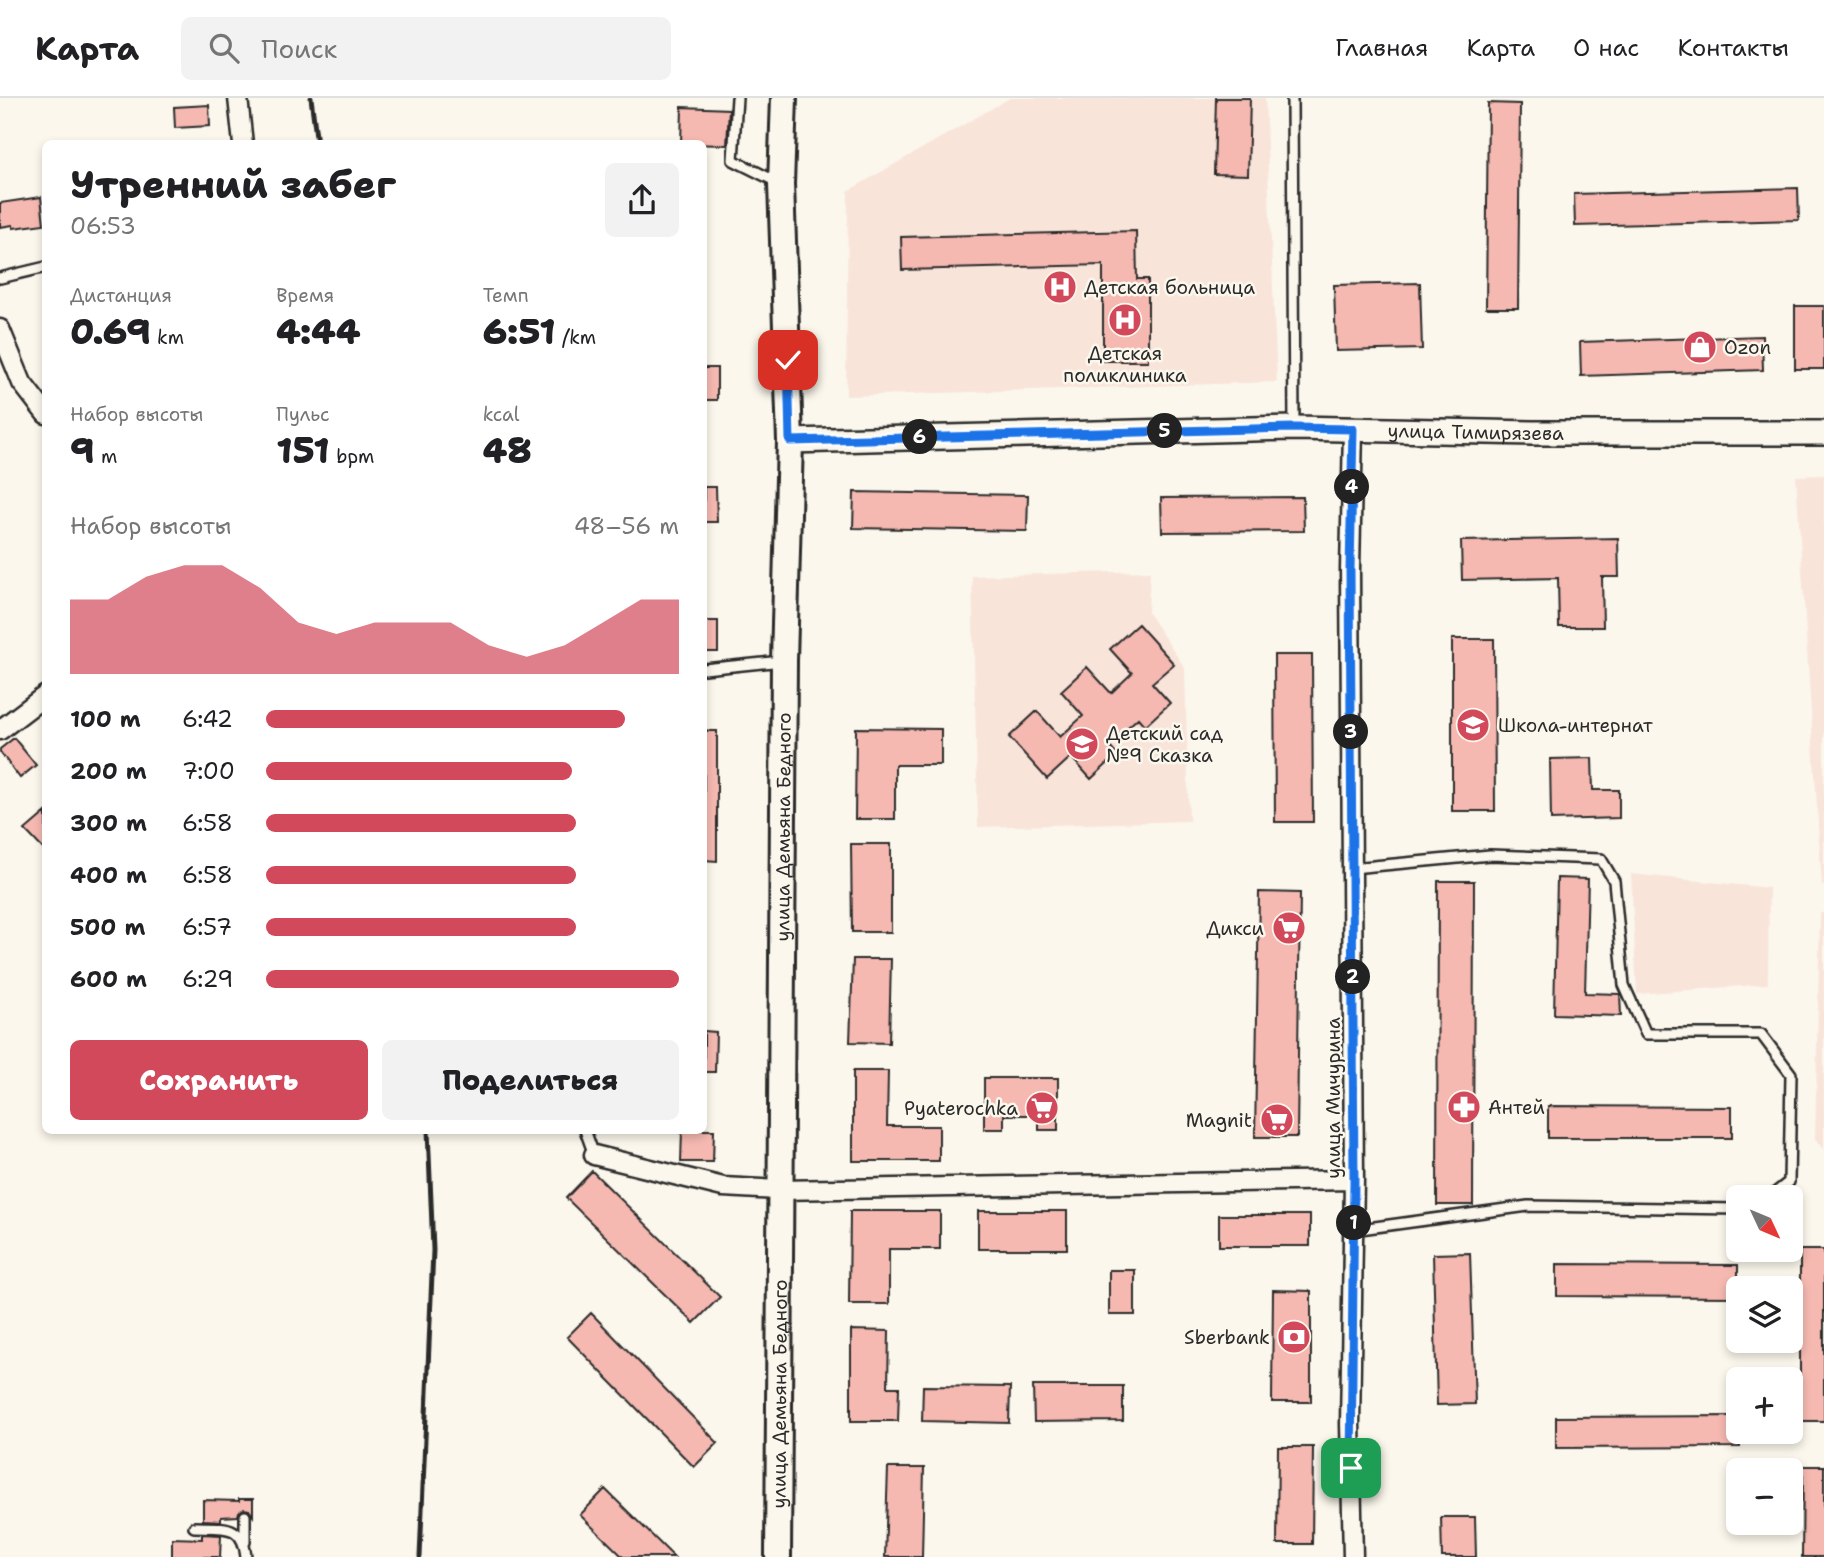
<!DOCTYPE html>
<html lang="ru">
<meta charset="utf-8">
<style>
body{margin:0;font-family:"Shantell Sans",sans-serif;background:#f2f2f2;color:#202124;height:100vh;display:flex;flex-direction:column;font-size:26px;white-space:nowrap}
*{box-sizing:border-box;margin:0}
p{font-size:23px;color:#757577}
.icon{flex:none;width:38px;height:38px;fill:none;stroke:currentColor;stroke-width:2;stroke-linecap:round;stroke-linejoin:round}
.map{position:relative;flex:1;overflow:hidden}
.panel{position:absolute;left:42px;top:42px;width:665px;height:994px;display:flex;flex-direction:column;background:#fff;border-radius:10px;box-shadow:0 4px 10px #0003}
.panel>*{flex:none}
.needle{width:46px;rotate:134deg}
.tools{position:absolute;left:1726px;top:1087px;display:grid;gap:14px}
.tools a{display:grid;place-items:center;width:77px;height:77px;border-radius:10px;background:#fff;box-shadow:0 4px 10px #0003;font-size:35px}
.pin{position:absolute;display:grid;place-items:center;width:60px;height:60px;color:#fff;margin:-30px;border-radius:14px;box-shadow:0 4px 10px #0006}
.km{position:absolute;width:35px;height:35px;margin:-18px;border-radius:50%;background:#222;color:#fff;font-size:19px;line-height:35px;text-align:center}
.round{display:grid;place-items:center;flex:none;width:74px;height:74px;border-radius:10px;background:#f2f2f2}
.overview{display:flex;align-items:center;justify-content:space-between;height:119px;padding:0 28px}
h1{font-size:38px;font-weight:800;line-height:52px}
.figures{display:grid;grid-template-columns:repeat(3,1fr);gap:10px;height:119px;padding:7px 28px}
.figures div{display:grid;align-content:center}
.figures b{font-size:35px;font-weight:800}
.figures small{font-size:19px;font-weight:400}
.figures p{font-size:19px}
.chart{height:196px;padding:14px 28px}
.chart p{display:flex;justify-content:space-between}
.chart svg{width:100%;height:126px;margin-top:7px;fill:#d1495b;opacity:.7}
.button{display:flex;gap:14px;margin-top:auto;padding:14px 28px}
.button a{flex:1;height:80px;border-radius:10px;background:#d1495b;color:#fff;font-size:28px;font-weight:800;line-height:80px;text-align:center}
.button a+a{background:#f2f2f2;color:#202124}
ul{padding:0 28px;list-style:none;font-size:23px}
li{display:grid;grid-template-columns:112px 84px 1fr;align-items:center;height:52px}
li i{height:18px;border-radius:9px;background:#d1495b}
header{display:flex;align-items:center;gap:42px;box-sizing:border-box;height:98px;padding:0 35px;background:#fff;border-bottom:2px solid #e0e0e0}
header strong{font-size:33px}
nav{display:flex;gap:38px;margin-inline-start:auto;font-size:24px}
.search{width:490px;height:63px;background:#f2f2f2;display:flex;align-items:center;gap:18px;box-sizing:border-box;padding:0 24px;border-radius:10px;color:#757577;font-size:26px}
.map>svg:first-child{display:block}
.built{fill:#f9e4da}
.building{fill:#f5b9b1;stroke:#2b2b2b;stroke-width:2}
.lines{fill:none;stroke-linecap:round;stroke-linejoin:round}
.service-casing{stroke:#2b2b2b;stroke-width:14}
.minor-casing{stroke:#2b2b2b;stroke-width:23}
.tertiary-casing{stroke:#2b2b2b;stroke-width:28}
.secondary-casing{stroke:#2b2b2b;stroke-width:30}
.service{stroke:#fbf7ec;stroke-width:9}
.minor{stroke:#fbf7ec;stroke-width:18}
.tertiary{stroke:#fbf7ec;stroke-width:23}
.secondary{stroke:#fbf7ec;stroke-width:24}
.rail{stroke:#2b2b2b;stroke-width:5}
.route-casing{stroke:#fff;stroke-width:14}
.route{stroke:#1a73e8;stroke-width:9}
.labels{text-anchor:middle;dominant-baseline:central;stroke-width:5;stroke-linejoin:round;paint-order:stroke}
.poi-label{font-size:19px;fill:#2b2b2b;stroke:#fbf7ec;text-anchor:start}
.street-label{font-size:19px;fill:#2b2b2b;stroke:#fbf7ec}
</style>
<header>
<strong>Карта</strong>
<div class="search"><svg class="icon" aria-label="search" viewBox="0 0 24 24"><circle cx="10" cy="10" r="6"/><path d="M15 15l6 6"/></svg>Поиск</div>
<nav><a>Главная</a><a>Карта</a><a>О нас</a><a>Контакты</a></nav>
</header>
<div class="map">
<svg width="1824" height="1459" viewBox="0 0 1824 1459">
<rect width="100%" height="100%" fill="#fbf7ec"/>
<filter id="ink" filterUnits="userSpaceOnUse"><feTurbulence type="fractalNoise" baseFrequency=".0143" numOctaves="2"/><feDisplacementMap in="SourceGraphic" scale="14" xChannelSelector="R" yChannelSelector="G"/><feConvolveMatrix kernelMatrix="1 2 1 2 8 2 1 2 1" color-interpolation-filters="sRGB"/></filter>
<g filter="url(#ink)">
<path class="built" d="M 1010,0 L 1265,0 L 1277,284 L 846,298 L 848,93 Z
M 1824,377 L 1824,788 L 1822,788 L 1796,378 Z
M 1150,473 L 1148,515 L 1185,570 L 1189,723 L 978,729 L 972,478 Z
M 1631,776 L 1769,790 L 1768,886 L 1637,896 Z
M 1820,815 L 1824,815 L 1824,1052 L 1815,1041 Z"/>
<path class="building" d="M 1216,0 L 1250,0 L 1248,77 L 1214,76 Z
M 1488,5 L 1520,6 L 1518,210 L 1486,210 Z
M 209,7 L 210,28 L 175,30 L 174,9 Z
M 682,9 L 729,11 L 727,47 L 681,46 Z
M 1798,90 L 1799,122 L 1575,128 L 1574,96 Z
M 41,99 L 44,126 L 13,130 L 13,127 L 0,129 L 0,105 Z
M 1136,133 L 1137,181 L 1148,181 L 1148,263 L 1103,263 L 1103,167 L 902,172 L 901,139 Z
M 1420,185 L 1422,251 L 1336,253 L 1334,187 Z
M 1795,208 L 1824,208 L 1824,271 L 1795,271 Z
M 1762,238 L 1763,272 L 1581,278 L 1580,244 Z
M 704,270 L 717,270 L 717,302 L 704,302 Z
M 704,389 L 716,389 L 717,424 L 704,424 Z
M 854,394 L 1028,397 L 1027,433 L 853,430 Z
M 1303,399 L 1304,433 L 1162,434 L 1161,400 Z
M 1618,440 L 1619,479 L 1602,479 L 1603,529 L 1559,529 L 1558,480 L 1462,482 L 1461,443 Z
M 704,523 L 718,523 L 718,554 L 704,554 Z
M 1138,526 L 1174,566 L 1152,585 L 1170,605 L 1145,628 L 1138,620 L 1108,647 L 1117,657 L 1091,681 L 1071,659 L 1047,681 L 1009,639 L 1037,613 L 1060,639 L 1083,618 L 1061,593 L 1087,569 L 1111,595 L 1132,575 L 1110,551 Z
M 1452,541 L 1494,541 L 1495,713 L 1452,713 Z
M 1274,557 L 1312,557 L 1313,724 L 1275,724 Z
M 856,630 L 941,631 L 941,667 L 895,667 L 895,721 L 855,721 Z
M 704,633 L 717,633 L 717,763 L 704,762 Z
M 14,640 L 36,667 L 20,680 L 0,654 L 0,651 Z
M 1592,660 L 1593,692 L 1619,692 L 1619,720 L 1551,722 L 1550,661 Z
M 46,714 L 46,754 L 25,732 Z
M 851,746 L 891,746 L 891,834 L 852,834 Z
M 1557,780 L 1588,781 L 1585,895 L 1620,896 L 1621,918 L 1554,916 Z
M 1438,783 L 1474,783 L 1473,1107 L 1437,1107 Z
M 1259,794 L 1300,795 L 1297,1039 L 1255,1039 Z
M 853,861 L 891,861 L 889,945 L 850,944 Z
M 704,933 L 716,934 L 715,974 L 704,974 Z
M 853,973 L 888,973 L 887,1028 L 939,1028 L 939,1063 L 853,1063 Z
M 984,980 L 1058,980 L 1058,1032 L 1039,1032 L 1039,1017 L 1004,1017 L 1004,1031 L 984,1031 Z
M 1548,1008 L 1732,1009 L 1732,1040 L 1548,1040 Z
M 682,1032 L 714,1032 L 713,1064 L 681,1064 Z
M 592,1073 L 720,1199 L 694,1225 L 566,1100 Z
M 850,1113 L 940,1113 L 940,1151 L 889,1151 L 889,1206 L 849,1206 Z
M 978,1113 L 1067,1113 L 1067,1151 L 978,1151 Z
M 1219,1117 L 1310,1117 L 1310,1148 L 1219,1148 Z
M 1800,1152 L 1824,1152 L 1824,1323 L 1800,1323 Z
M 1470,1155 L 1475,1306 L 1437,1307 L 1433,1156 Z
M 1557,1166 L 1738,1167 L 1738,1199 L 1557,1198 Z
M 1109,1172 L 1135,1172 L 1135,1217 L 1109,1217 Z
M 1273,1192 L 1311,1193 L 1311,1304 L 1272,1304 Z
M 591,1215 L 718,1345 L 694,1369 L 567,1239 Z
M 851,1232 L 889,1233 L 888,1289 L 899,1289 L 898,1323 L 851,1323 Z
M 923,1288 L 1010,1289 L 1009,1325 L 922,1323 Z
M 1033,1288 L 1123,1288 L 1123,1323 L 1034,1324 Z
M 1738,1318 L 1740,1349 L 1556,1350 L 1556,1319 Z
M 1278,1349 L 1313,1349 L 1312,1446 L 1277,1446 Z
M 1803,1368 L 1824,1368 L 1824,1459 L 1802,1459 Z
M 888,1370 L 924,1370 L 922,1459 L 885,1459 Z
M 605,1391 L 674,1459 L 623,1459 L 580,1417 Z
M 239,1401 L 253,1401 L 253,1418 L 249,1412 L 244,1411 L 239,1414 L 238,1418 L 221,1419 L 221,1423 L 203,1422 L 203,1402 L 239,1403 Z
M 1441,1419 L 1475,1419 L 1476,1459 L 1442,1459 Z
M 202,1436 L 221,1437 L 220,1459 L 172,1459 L 172,1440 L 202,1441 Z"/>
<g class="lines">
<defs>
<path id="service" d="M 737,0 L 733,62 L 779,85
M 1292,0 L 1294,330
M 0,180 L 46,169
M 704,571 L 782,563
M 1352,770 L 1490,757 L 1601,761 L 1614,783 L 1624,887 L 1646,936 L 1761,936 L 1791,976 L 1789,1084 L 1770,1099
M 585,1032 L 594,1057
M 1353,1132 L 1528,1108 L 1738,1111
M 194,1429 C 222,1430 243,1424 246,1459
M 245,1444 L 245,1418"/>
<path id="minor" d="M 238,0 L 243,46
M 0,231 L 22,285 L 46,316
M 0,632 L 46,597
M 594,1057 L 723,1089 L 779,1092 L 1354,1082
M 1353,1459 L 1350,1326 L 1354,1082 L 1350,472 L 1353,331"/>
<g id="tertiary">
<path id="s1" d="M 790,343 L 1294,330 L 1533,335 L 1824,335"/>
</g>
<g id="secondary">
<path id="s2" d="M 778,1459 L 784,563 L 790,343 L 781,86 L 784,0"/>
</g>
</defs>
<use href="#service" class="service-casing"/>
<use href="#minor" class="minor-casing"/>
<use href="#tertiary" class="tertiary-casing"/>
<use href="#secondary" class="secondary-casing"/>
<use href="#service" class="service"/>
<use href="#minor" class="minor"/>
<use href="#tertiary" class="tertiary"/>
<use href="#secondary" class="secondary"/>
<path class="rail" d="M 311,0 L 317,46
M 420,1459 L 433,1152 L 428,1032"/>
</g>
</g>
<g class="lines" filter="url(#ink)">
<defs>
<path id="route" d="M 788,262 L 790,343 L 1294,330 L 1353,331 L 1350,472 L 1354,1082 L 1351,1370"/>
</defs>
<use href="#route" class="route-casing"/>
<use href="#route" class="route"/>
</g>
<defs>
<symbol id="hospital-disc" viewBox="-11 -11 22 22"><circle r="9.5" fill="#d1495b" stroke="#fbf7ec"/><path d="M-5-5h3v3.5h4V-5h3V5h-3V1.5h-4V5h-3Z" fill="#fff"/></symbol>
<symbol id="shop-disc" viewBox="-11 -11 22 22"><circle r="9.5" fill="#d1495b" stroke="#fbf7ec"/><path d="M-5-2.5h2.3a2.7 3.5 0 0 1 5.4 0H5L5.5 6h-11ZM-1.5-2.5h3a1.5 2.3 0 0 0-3 0Z" fill="#fff"/></symbol>
<symbol id="school-disc" viewBox="-11 -11 22 22"><circle r="9.5" fill="#d1495b" stroke="#fbf7ec"/><path d="M0-5L7-2L0 1L-7-2ZM-4 1L0 2.5L4 1V4Q0 6-4 4Z" fill="#fff"/></symbol>
<symbol id="supermarket-disc" viewBox="-11 -11 22 22"><circle r="9.5" fill="#d1495b" stroke="#fbf7ec"/><path d="M-6-5.5h2.5l.6 2H6L4.5 2H-2.5L-4.4-4H-6ZM-1.5 3.2a1.3 1.3 0 1 0 .1 0ZM3 3.2a1.3 1.3 0 1 0 .1 0Z" fill="#fff"/></symbol>
<symbol id="pharmacy-disc" viewBox="-11 -11 22 22"><circle r="9.5" fill="#d1495b" stroke="#fbf7ec"/><path d="M-2-6h4v4h4v4h-4v4h-4v-4h-4v-4h4Z" fill="#fff"/></symbol>
<symbol id="bank-disc" viewBox="-11 -11 22 22"><circle r="9.5" fill="#d1495b" stroke="#fbf7ec"/><path d="M-6-4H6V4H-6ZM0-2.3a2.3 2.3 0 1 0 0 4.6a2.3 2.3 0 1 0 0-4.6Z" fill="#fff"/></symbol>
</defs>
<g fill-rule="evenodd">
<use href="#hospital-disc" x="1041" y="170" width="38" height="38"/>
<use href="#hospital-disc" x="1106" y="203" width="38" height="38"/>
<use href="#shop-disc" x="1681" y="230" width="38" height="38"/>
<use href="#school-disc" x="1454" y="608" width="38" height="38"/>
<use href="#school-disc" x="1063" y="627" width="38" height="38"/>
<use href="#supermarket-disc" x="1270" y="811" width="38" height="38"/>
<use href="#pharmacy-disc" x="1445" y="990" width="38" height="38"/>
<use href="#supermarket-disc" x="1023" y="991" width="38" height="38"/>
<use href="#supermarket-disc" x="1258" y="1003" width="38" height="38"/>
<use href="#bank-disc" x="1275" y="1220" width="38" height="38"/>
</g>
<g class="labels">
<g class="poi-label">
<text x="1084" y="189">Детская больница</text>
<text x="1724" y="249">Ozon</text>
<text x="1125" y="255" text-anchor="middle">Детская<tspan x="1125" dy="22">поликлиника</tspan></text>
<text x="1498" y="627">Школа-интернат</text>
<text x="1106" y="635">Детский сад<tspan x="1106" dy="22">№9 Сказка</tspan></text>
<text x="1264" y="830" text-anchor="end">Дикси</text>
<text x="1488" y="1009">Антей</text>
<text x="1018" y="1010" text-anchor="end">Pyaterochka</text>
<text x="1252" y="1022" text-anchor="end">Magnit</text>
<text x="1270" y="1239" text-anchor="end">Sberbank</text>
</g>
<g class="street-label">
<text stroke="none"><textPath href="#s1" startOffset="686">улица Тимирязева</textPath></text>
<text stroke="none"><textPath href="#s2" startOffset="730">улица Демьяна Бедного</textPath></text>
<text transform="translate(1333 1000) rotate(-90)">улица Мичурина</text>
<text stroke="none"><textPath href="#s2" startOffset="163">улица Демьяна Бедного</textPath></text>
</g>
</g>
</svg>
<div class="tools">
<a><svg class="needle" viewBox="-14 -14 28 28"><path d="M0-13l5 13h-10z" fill="#e53935"/><path d="M0 13l5-13h-10z" fill="#757577"/></svg></a>
<a><svg class="icon" aria-label="layers" viewBox="0 0 24 24"><path d="M12 4l9 5-9 5-9-5zM3 14l9 5 9-5"/></svg></a>
<a>+</a>
<a>−</a>
</div>
<div class="pin" style="left:1351px;top:1370px;background:#1e9e55"><svg class="icon" aria-label="arrive" viewBox="0 0 24 24"><path d="M6 21V4h12l-3 4 3 4H6"/></svg></div>
<div class="pin" style="left:788px;top:262px;background:#d93025"><svg class="icon" aria-label="check" viewBox="0 0 24 24"><path d="M5 12l5 5 9-10"/></svg></div>
<b class="km" style="left:1354px;top:1125px">1</b>
<b class="km" style="left:1353px;top:879px">2</b>
<b class="km" style="left:1351px;top:634px">3</b>
<b class="km" style="left:1352px;top:389px">4</b>
<b class="km" style="left:1165px;top:333px">5</b>
<b class="km" style="left:920px;top:339px">6</b>
<section class="panel">
<div class="overview"><div><h1>Утренний забег</h1><p>06:53</p></div><a class="round"><svg class="icon" aria-label="share" viewBox="0 0 24 24"><path d="M12 15V3M7 8l5-5 5 5M5 13v7h14v-7"/></svg></a></div>
<div class="figures">
<div><p>Дистанция</p><b>0.69<small> km</small></b></div>
<div><p>Время</p><b>4:44</b></div>
<div><p>Темп</p><b>6:51<small> /km</small></b></div>
</div>
<div class="figures">
<div><p>Набор высоты</p><b>9<small> m</small></b></div>
<div><p>Пульс</p><b>151<small> bpm</small></b></div>
<div><p>kcal</p><b>48</b></div>
</div>
<div class="chart"><p><span>Набор высоты</span>48–56 m</p>
<svg viewBox="0 0 160 44" preserveAspectRatio="none"><path d="M0 44V18L10 18L20 10L30 6L40 6L50 14L60 26L70 30L80 26L90 26L100 26L110 34L120 38L130 34L140 26L150 18L160 18V44z"/></svg>
</div>
<ul>
<li><b>100 m</b>6:42<i style="width:87%"></i></li>
<li><b>200 m</b>7:00<i style="width:74%"></i></li>
<li><b>300 m</b>6:58<i style="width:75%"></i></li>
<li><b>400 m</b>6:58<i style="width:75%"></i></li>
<li><b>500 m</b>6:57<i style="width:75%"></i></li>
<li><b>600 m</b>6:29<i style="width:100%"></i></li>
</ul>
<div class="button"><a>Сохранить</a><a>Поделиться</a></div>
</section>
</div>
